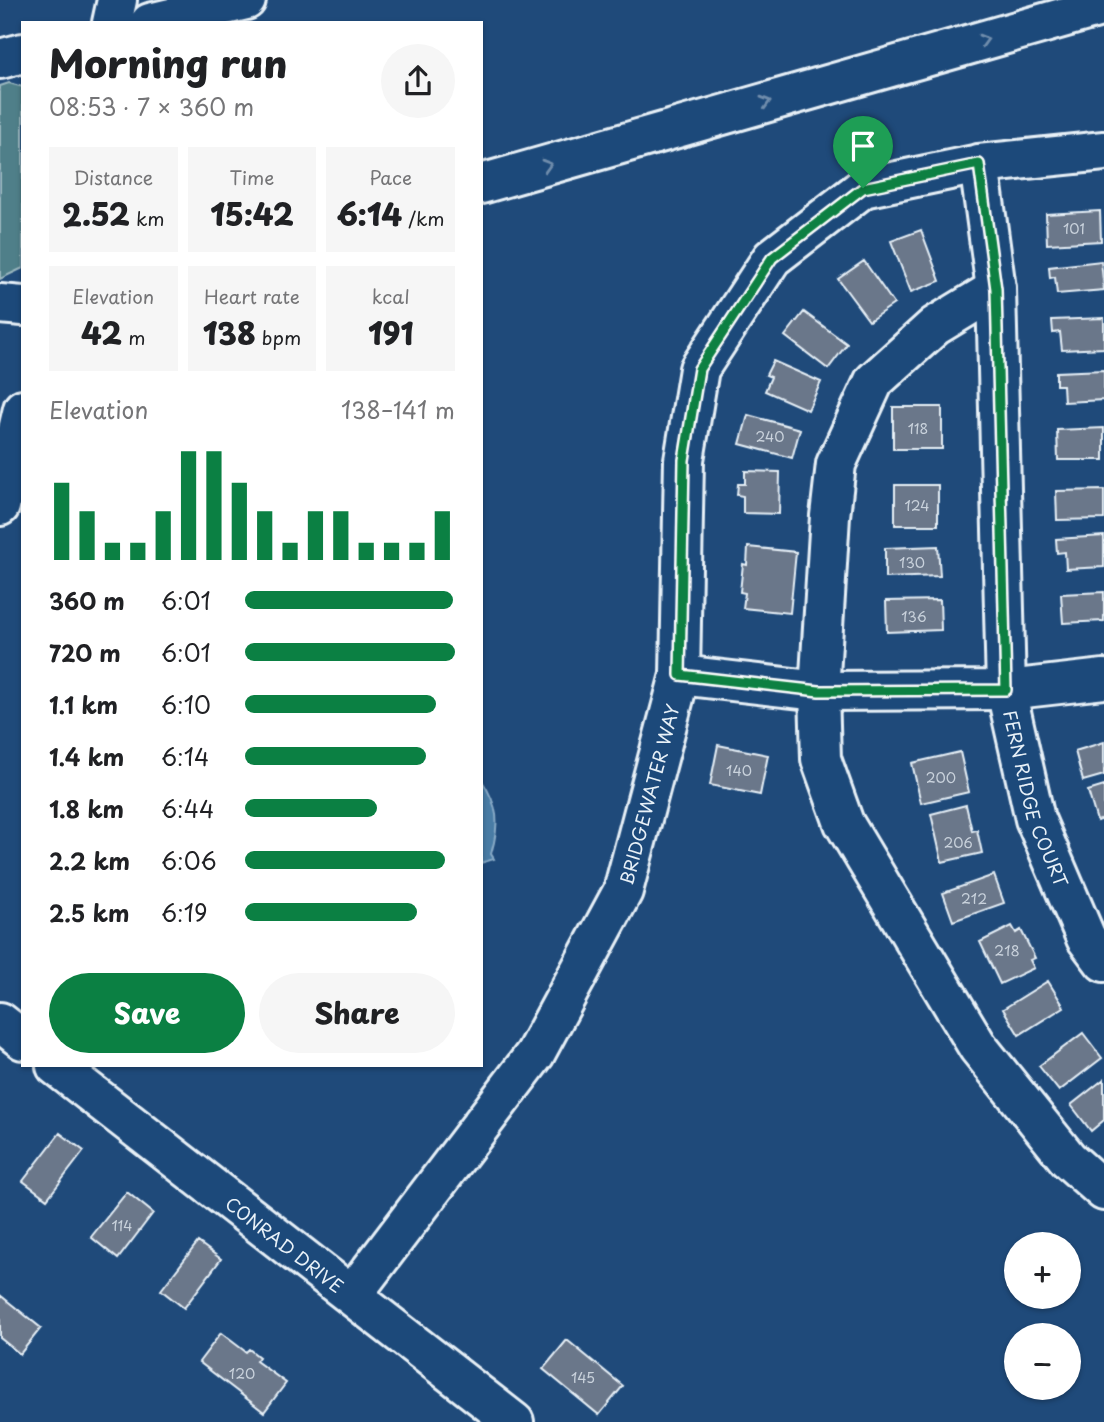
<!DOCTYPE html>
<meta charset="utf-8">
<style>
body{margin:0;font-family:"Playpen Sans",sans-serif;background:#f6f6f6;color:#202124;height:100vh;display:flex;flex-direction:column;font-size:26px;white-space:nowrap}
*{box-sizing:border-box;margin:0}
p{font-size:23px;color:#757577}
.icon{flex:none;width:38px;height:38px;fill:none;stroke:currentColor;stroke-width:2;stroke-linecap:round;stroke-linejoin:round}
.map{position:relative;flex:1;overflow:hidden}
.side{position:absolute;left:21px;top:21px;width:462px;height:1046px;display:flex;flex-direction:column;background:#fff;border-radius:0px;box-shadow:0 2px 5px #0004}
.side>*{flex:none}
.fabs{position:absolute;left:1004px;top:1232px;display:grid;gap:14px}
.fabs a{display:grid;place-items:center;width:77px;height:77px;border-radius:50%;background:#fff;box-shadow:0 2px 5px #0004;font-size:35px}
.pin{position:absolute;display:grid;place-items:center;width:60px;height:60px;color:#fff;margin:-72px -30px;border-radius:50% 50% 50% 0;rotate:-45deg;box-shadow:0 0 7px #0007}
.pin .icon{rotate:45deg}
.round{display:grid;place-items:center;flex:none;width:74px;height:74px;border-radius:37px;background:#f6f6f6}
.overview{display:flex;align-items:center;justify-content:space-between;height:119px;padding:0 28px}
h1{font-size:38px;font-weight:800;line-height:52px}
.stats{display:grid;grid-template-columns:repeat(3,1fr);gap:10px;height:119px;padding:7px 28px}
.stats div{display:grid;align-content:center;border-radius:0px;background:#f6f6f6;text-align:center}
.stats b{font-size:30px;font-weight:800}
.stats small{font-size:19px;font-weight:400}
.stats p{font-size:19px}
.chart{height:196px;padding:14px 28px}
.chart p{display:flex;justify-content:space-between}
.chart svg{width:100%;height:126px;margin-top:7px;stroke:#0b8043;stroke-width:6}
.primary-button{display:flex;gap:14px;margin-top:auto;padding:14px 28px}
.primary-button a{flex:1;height:80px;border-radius:42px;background:#0b8043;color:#fff;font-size:28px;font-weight:800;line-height:80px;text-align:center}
.primary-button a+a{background:#f6f6f6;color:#202124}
ul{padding:0 28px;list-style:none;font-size:23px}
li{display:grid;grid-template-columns:112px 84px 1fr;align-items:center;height:52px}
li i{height:18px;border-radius:9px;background:#0b8043}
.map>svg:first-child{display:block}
.green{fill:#507f89;stroke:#9cb8c0;stroke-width:2}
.water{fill:#487ba5;stroke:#88aac6;stroke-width:2}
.building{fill:#6b778a;stroke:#e8f1f8;stroke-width:2}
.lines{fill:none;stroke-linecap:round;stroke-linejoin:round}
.minor-casing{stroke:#e8f1f8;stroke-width:44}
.major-casing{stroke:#e8f1f8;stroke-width:44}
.highway-casing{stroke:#e8f1f8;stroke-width:44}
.minor{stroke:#1f4a7a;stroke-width:38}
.major{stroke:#1f4a7a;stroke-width:38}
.highway{stroke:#1f4a7a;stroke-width:38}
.oneway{stroke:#6f8dac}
.route-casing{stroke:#fff;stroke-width:14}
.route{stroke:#0b8043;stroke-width:9}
.labels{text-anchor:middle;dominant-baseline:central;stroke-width:5;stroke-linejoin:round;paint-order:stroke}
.number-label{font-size:14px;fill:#c9d2dc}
.street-label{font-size:18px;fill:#e8f1f8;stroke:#1f4a7a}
</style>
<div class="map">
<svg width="1104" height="1422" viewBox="0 0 1104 1422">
<rect width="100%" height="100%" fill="#1f4a7a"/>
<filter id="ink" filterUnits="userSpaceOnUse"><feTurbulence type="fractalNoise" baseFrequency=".0143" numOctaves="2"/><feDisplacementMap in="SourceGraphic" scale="14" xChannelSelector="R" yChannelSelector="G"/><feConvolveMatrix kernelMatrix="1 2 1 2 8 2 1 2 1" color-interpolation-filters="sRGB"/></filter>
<g filter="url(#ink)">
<path class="green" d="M 9,83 L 23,87 L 23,268 L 0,279 L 0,86 Z"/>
<path class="water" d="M 481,779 C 499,807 500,823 491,854 L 494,859 L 481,863 Z"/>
<path class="building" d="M 1100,211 L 1101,241 L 1047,244 L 1046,214 Z
M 921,230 L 940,281 L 911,292 L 891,241 Z
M 864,261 L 894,304 L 869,321 L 838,279 Z
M 1101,261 L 1104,290 L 1057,294 L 1055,277 L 1050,278 L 1049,267 Z
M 804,312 L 847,344 L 828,369 L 785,336 Z
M 1104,318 L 1104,348 L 1062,350 L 1060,332 L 1053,333 L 1052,320 Z
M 773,361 L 821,382 L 808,410 L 765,391 L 771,377 L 766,375 Z
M 1104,370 L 1104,400 L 1064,402 L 1063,385 L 1056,385 L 1056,372 Z
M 893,407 L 942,407 L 942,449 L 893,449 Z
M 748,415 L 800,429 L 792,458 L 740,444 Z
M 1104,428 L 1104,460 L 1058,460 L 1057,430 Z
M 745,471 L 780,472 L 779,514 L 743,513 L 743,496 L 737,495 L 738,484 L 745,484 Z
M 895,485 L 938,485 L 938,525 L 895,525 Z
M 1104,490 L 1104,519 L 1057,520 L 1056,491 Z
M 1104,536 L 1104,567 L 1066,569 L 1065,552 L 1057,553 L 1056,539 Z
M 938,546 L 940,576 L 885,578 L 885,548 Z
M 748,547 L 796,552 L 790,613 L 743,608 L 745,593 L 740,592 L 743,564 L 747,565 Z
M 1104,592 L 1104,621 L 1063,623 L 1061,594 Z
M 940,600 L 941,630 L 887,632 L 886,601 Z
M 1104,742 L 1104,775 L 1083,781 L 1075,751 Z
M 718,745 L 768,755 L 760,795 L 710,785 Z
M 960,752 L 969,792 L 921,803 L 912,763 Z
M 1104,786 L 1104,819 L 1097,821 L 1088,791 Z
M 966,805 L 972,831 L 977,830 L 982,853 L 942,862 L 931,814 Z
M 994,875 L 1004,903 L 953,921 L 943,893 Z
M 1012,926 L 1016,933 L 1021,930 L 1035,958 L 1030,960 L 1034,968 L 1000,984 L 980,942 Z
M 1048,981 L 1064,1007 L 1019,1035 L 1003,1009 Z
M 1083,1033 L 1102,1058 L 1059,1091 L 1039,1066 Z
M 1104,1079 L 1104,1120 L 1091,1131 L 1071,1105 Z
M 60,1133 L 84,1151 L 47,1199 L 23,1181 Z
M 127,1192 L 153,1213 L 118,1259 L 91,1237 Z
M 198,1242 L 221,1259 L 184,1308 L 161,1290 Z
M 0,1295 L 41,1328 L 20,1354 L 0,1338 Z
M 221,1333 L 246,1352 L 249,1349 L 259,1357 L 256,1361 L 286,1383 L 264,1412 L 199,1362 Z
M 567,1340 L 623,1386 L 599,1415 L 543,1369 Z"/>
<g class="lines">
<defs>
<g id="minor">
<path id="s1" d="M 979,164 L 996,289 L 1006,690 L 1035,819 L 1086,938 L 1104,962"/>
<path d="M 996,289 L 935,326 L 874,381 L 836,464 L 830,516 L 819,691 L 821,759 L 844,823 L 978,1047 L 1068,1159 L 1104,1191"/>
<path d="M 680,675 L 819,691 L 1006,690 L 1104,679"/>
<path d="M 0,1022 L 23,1040"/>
<path id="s2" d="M 56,1066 L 514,1422"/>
<path id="s3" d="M 352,1295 L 535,1054 L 623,891 L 680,675 L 684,460 L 699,369 L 772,258 L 863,188 L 979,164 L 1104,151"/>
</g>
<path id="major" d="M 0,506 L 23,409"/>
<path id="highway" d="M 112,23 L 117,0
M 150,23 L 246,0
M 0,59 L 23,53
M 481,184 L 1104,6
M 0,304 L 23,306"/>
</defs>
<use href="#minor" class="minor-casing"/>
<use href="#major" class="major-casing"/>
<use href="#highway" class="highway-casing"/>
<use href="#minor" class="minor"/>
<use href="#major" class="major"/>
<use href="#highway" class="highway"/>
</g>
<defs><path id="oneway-chevron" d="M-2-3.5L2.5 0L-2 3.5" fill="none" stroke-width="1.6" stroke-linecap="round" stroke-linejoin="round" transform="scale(1.75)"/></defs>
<g class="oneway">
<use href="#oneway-chevron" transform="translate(984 40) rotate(-16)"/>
<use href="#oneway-chevron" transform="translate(766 102) rotate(-16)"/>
<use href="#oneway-chevron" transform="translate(547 165) rotate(-16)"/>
</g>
</g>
<g class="lines" filter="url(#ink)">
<defs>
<path id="route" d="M 979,164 L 996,289 L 1006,690 L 819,691 L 680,675 L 684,460 L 699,369 L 772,258 L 863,188 Z"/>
</defs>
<use href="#route" class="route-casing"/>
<use href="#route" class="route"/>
</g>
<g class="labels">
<g class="number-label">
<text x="1074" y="228">101</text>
<text x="918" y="428">118</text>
<text x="770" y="436">240</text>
<text x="917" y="505">124</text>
<text x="912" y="562">130</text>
<text x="914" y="616">136</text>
<text x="739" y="770">140</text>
<text x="941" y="777">200</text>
<text x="958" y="842">206</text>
<text x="974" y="898">212</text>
<text x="1007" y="950">218</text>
<text x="122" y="1225">114</text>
<text x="242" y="1373">120</text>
<text x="583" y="1377">145</text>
</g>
<g class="street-label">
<text stroke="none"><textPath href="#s3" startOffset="588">BRIDGEWATER WAY</textPath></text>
<text stroke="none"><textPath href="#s1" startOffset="640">FERN RIDGE COURT</textPath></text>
<text stroke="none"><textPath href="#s2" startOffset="290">CONRAD DRIVE</textPath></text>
</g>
</g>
</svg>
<div class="fabs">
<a>+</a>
<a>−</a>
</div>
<div class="pin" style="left:863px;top:188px;background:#1e9e55"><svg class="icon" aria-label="arrive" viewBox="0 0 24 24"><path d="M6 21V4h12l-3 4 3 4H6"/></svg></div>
<section class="side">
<div class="overview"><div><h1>Morning run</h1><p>08:53 · 7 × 360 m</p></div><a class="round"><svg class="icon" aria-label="share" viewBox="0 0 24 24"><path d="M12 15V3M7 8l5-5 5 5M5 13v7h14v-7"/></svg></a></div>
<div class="stats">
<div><p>Distance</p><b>2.52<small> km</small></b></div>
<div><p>Time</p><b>15:42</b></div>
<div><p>Pace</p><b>6:14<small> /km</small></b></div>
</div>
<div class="stats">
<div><p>Elevation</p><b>42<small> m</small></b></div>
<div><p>Heart rate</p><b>138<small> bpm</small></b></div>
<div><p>kcal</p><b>191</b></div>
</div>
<div class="chart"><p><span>Elevation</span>138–141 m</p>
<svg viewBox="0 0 160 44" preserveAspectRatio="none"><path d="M5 44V17M15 44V27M25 44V38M35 44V38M45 44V27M55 44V6M65 44V6M75 44V17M85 44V27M95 44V38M105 44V27M115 44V27M125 44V38M135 44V38M145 44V38M155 44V27"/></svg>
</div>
<ul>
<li><b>360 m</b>6:01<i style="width:99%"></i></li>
<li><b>720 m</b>6:01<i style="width:100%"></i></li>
<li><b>1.1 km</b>6:10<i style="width:91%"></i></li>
<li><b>1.4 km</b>6:14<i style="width:86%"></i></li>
<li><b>1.8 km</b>6:44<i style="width:63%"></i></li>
<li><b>2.2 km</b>6:06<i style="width:95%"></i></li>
<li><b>2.5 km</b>6:19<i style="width:82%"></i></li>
</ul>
<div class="primary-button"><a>Save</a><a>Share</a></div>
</section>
</div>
